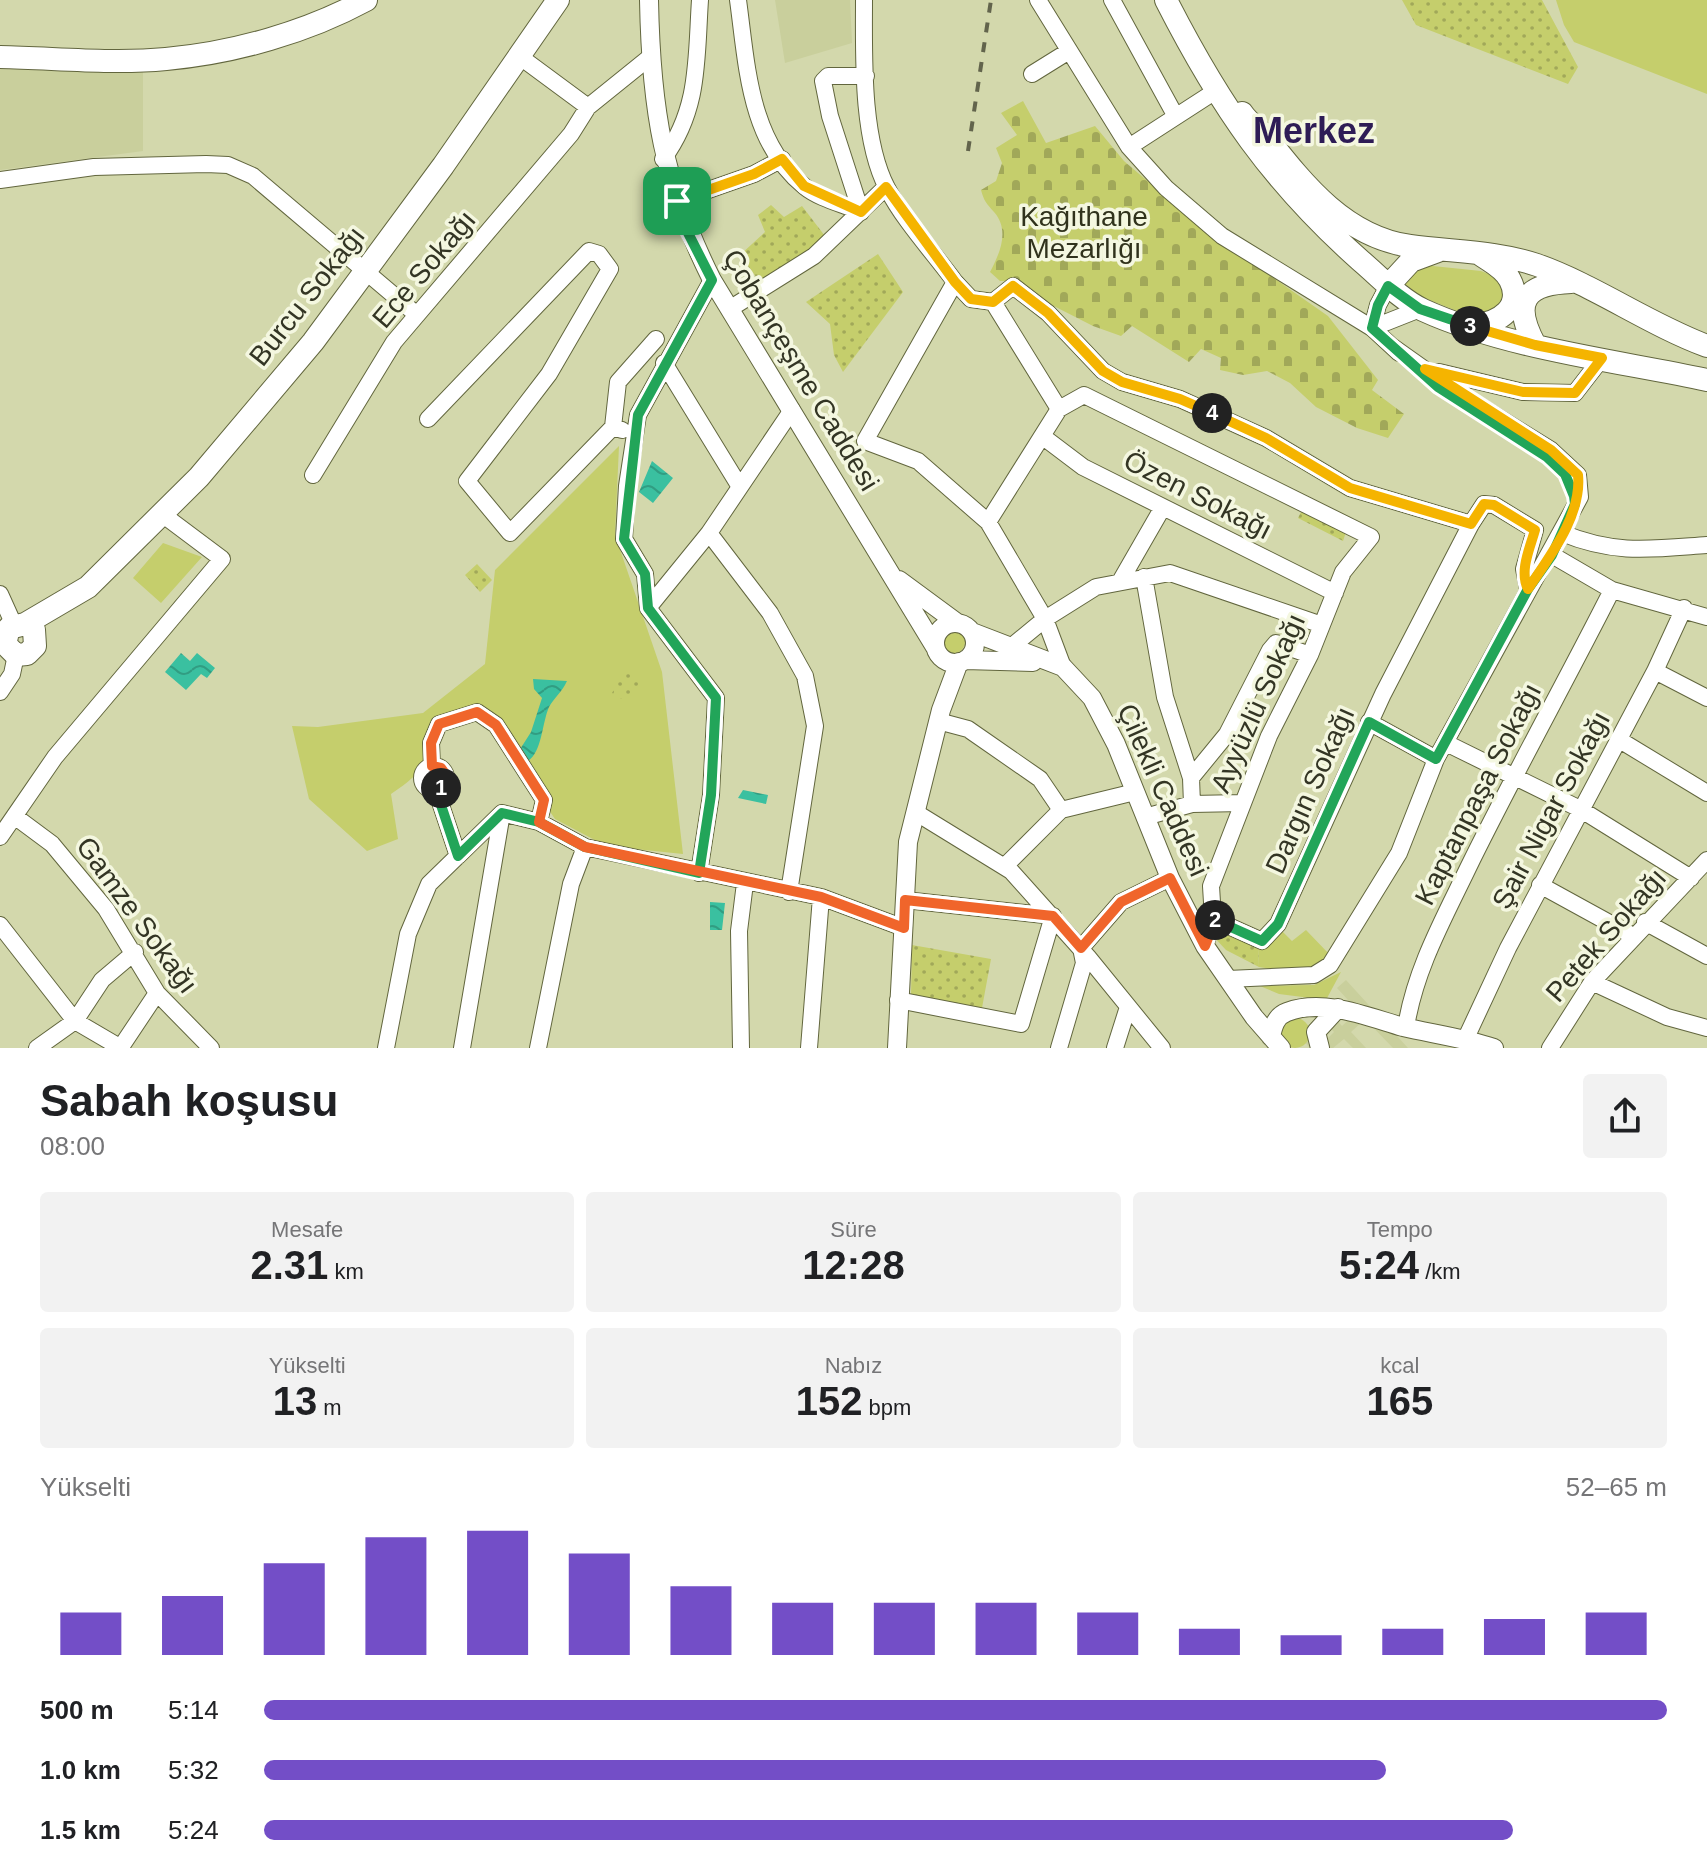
<!DOCTYPE html>
<html lang="tr">
<meta charset="utf-8">
<style>
body{margin:0;font-family:Helvetica,sans-serif;background:#f2f2f2;color:#202124;height:100vh;display:flex;flex-direction:column;font-size:30px;white-space:nowrap}
*{box-sizing:border-box;margin:0}
p{font-size:26px;color:#757577}
.icon{flex:none;width:44px;height:44px;fill:none;stroke:currentColor;stroke-width:2;stroke-linecap:round;stroke-linejoin:round}
.map{position:relative;height:1048px;overflow:hidden}
.details{display:flex;flex-direction:column;background:#fff;flex:1}
.details>*{flex:none}
.pin{position:absolute;display:grid;place-items:center;width:68px;height:68px;color:#fff;margin:-34px;border-radius:16px;box-shadow:0 4px 12px #0006}
.km{position:absolute;width:40px;height:40px;margin:-20px;border-radius:50%;background:#222;color:#fff;font-size:22px;line-height:40px;text-align:center}
.round{display:grid;place-items:center;flex:none;width:84px;height:84px;border-radius:8px;background:#f2f2f2}
.headline{display:flex;align-items:center;justify-content:space-between;height:136px;padding:0 40px}
h1{font-size:44px;font-weight:600;line-height:60px}
.stats{display:grid;grid-template-columns:repeat(3,1fr);gap:12px;height:136px;padding:8px 40px}
.stats div{display:grid;align-content:center;border-radius:8px;background:#f2f2f2;text-align:center}
.stats b{font-size:40px;font-weight:600}
.stats small{font-size:22px;font-weight:400}
.stats p{font-size:22px}
.chart{height:224px;padding:16px 40px}
.chart p{display:flex;justify-content:space-between}
.chart svg{width:100%;height:144px;margin-top:8px;stroke:#734ec7;stroke-width:6}
ul{padding:0 40px;list-style:none;font-size:26px}
li{display:grid;grid-template-columns:128px 96px 1fr;align-items:center;height:60px}
li i{height:20px;border-radius:10px;background:#734ec7}
.map>svg:first-child{display:block}
.built{fill:#c9cf9c}
.grass{fill:#c5ce6c}
.cemetery{fill:url(#cemetery-stones)}
.park{fill:url(#park-dots)}
.water{fill:url(#water-waves)}
.lines{fill:none;stroke-linecap:round;stroke-linejoin:round}
.minor-casing{stroke:#62663e;stroke-width:18}
.tertiary-casing{stroke:#62663e;stroke-width:20}
.secondary-casing{stroke:#62663e;stroke-width:24}
.minor{stroke:#fff;stroke-width:16}
.tertiary{stroke:#fff;stroke-width:18}
.secondary{stroke:#fff;stroke-width:22}
.rail{stroke:#62644c;stroke-width:4;stroke-dasharray:10 10;stroke-linecap:butt}
.split-1-casing{stroke:#fff;stroke-width:16}
.split-2-casing{stroke:#fff;stroke-width:16}
.split-3-casing{stroke:#fff;stroke-width:16}
.split-4-casing{stroke:#fff;stroke-width:16}
.split-5-casing{stroke:#fff;stroke-width:16}
.split-1{stroke:#22a559;stroke-width:10}
.split-2{stroke:#f0652b;stroke-width:10}
.split-3{stroke:#22a559;stroke-width:10}
.split-4{stroke:#f5b400;stroke-width:10}
.split-5{stroke:#f5b400;stroke-width:10}
.labels{text-anchor:middle;dominant-baseline:central;stroke-width:7;stroke-linejoin:round;paint-order:stroke}
.park-label{font-size:28px;fill:#30321c;stroke:#f4f7e0}
.street-label{font-size:28px;fill:#333524;stroke:#f4f7e0}
.district-label{font-size:36px;font-weight:bold;fill:#2e1c56;stroke:#f4f7e0}
</style>
<div class="map">
<svg width="1707" height="1048" viewBox="0 0 1707 1048">
<defs>
<pattern id="cemetery-stones" width="16" height="16" patternUnits="userSpaceOnUse" patternTransform="scale(2)"><rect width="16" height="16" fill="#c5ce6c"/><path d="M2 7V4a2 2 0 0 1 4 0v3zM10 15v-3a2 2 0 0 1 4 0v3z" fill="#a1a859"/></pattern>
<pattern id="park-dots" width="8" height="8" patternUnits="userSpaceOnUse" patternTransform="scale(2)"><rect width="8" height="8" fill="#c5ce6c"/><path d="M2 2h.1M6 6h.1" fill="none" stroke="#a1a859" stroke-width="1.8" stroke-linecap="round"/></pattern>
<pattern id="water-waves" width="16" height="10" patternUnits="userSpaceOnUse" patternTransform="scale(2)"><rect width="16" height="10" fill="#3ac0a0"/><path d="M0 5q4-4 8 0t8 0" fill="none" stroke="#319d82"/></pattern>
</defs>
<rect width="100%" height="100%" fill="#d3d8ac"/>
<path class="built" d="M 775,0 L 850,0 L 852,43 L 785,63 Z
M 0,63 L 143,64 L 143,151 L 0,170 Z
M 1311,980 L 1311,991 L 1342,1026 L 1358,1011 L 1337,988 L 1346,980 L 1408,1048 L 1393,1048 L 1365,1019 L 1351,1032 L 1366,1048 L 1353,1048 L 1344,1039 L 1333,1048 L 1310,1048 L 1294,1030 L 1322,1044 L 1334,1032 L 1303,997 L 1291,990 L 1291,982 Z"/>
<path class="grass" d="M 1556,0 L 1707,0 L 1707,94 L 1574,42 L 1564,25 Z
M 1423,265 L 1481,271 L 1496,277 L 1503,293 L 1500,309 L 1475,318 L 1419,296 L 1403,282 Z
M 619,446 L 615,535 L 662,672 L 683,854 L 606,846 L 555,819 L 479,707 L 441,718 C 430,759 427,770 391,794 L 398,839 L 367,851 L 309,799 L 292,726 L 318,727 L 423,713 L 485,664 L 495,570 Z
M 163,543 L 202,557 L 161,603 L 133,578 Z
M943 642a11 11 0 1 1 22 0a11 11 0 1 1-22 0Z
M 1306,930 L 1330,955 C 1314,977 1283,971 1259,967 L 1258,946 L 1282,931 L 1292,941 Z
M 1341,972 L 1326,1000 L 1279,994 L 1260,986 L 1314,985 Z
M1280 1033a15 15 0 1 1 30 0a15 15 0 1 1-30 0Z"/>
<path class="cemetery" d="M 1023,101 L 1046,143 L 1095,126 L 1124,161 L 1206,231 L 1328,316 L 1378,380 L 1372,390 L 1404,414 L 1388,438 L 1357,428 L 1316,407 L 1290,383 L 1267,371 L 1243,375 L 1220,370 L 1221,358 L 1201,349 L 1189,362 L 1132,326 L 1121,336 L 1093,326 L 1038,298 L 1017,281 L 1000,281 L 990,272 C 1000,253 1010,230 994,212 C 986,203 984,201 981,190 L 996,181 L 1002,163 L 996,148 L 1017,135 L 1001,113 Z"/>
<path class="park" d="M 1402,0 L 1542,0 L 1578,67 L 1568,84 L 1416,25 Z
M 771,205 L 784,217 L 802,206 L 828,240 L 762,285 L 740,255 L 765,232 L 758,215 Z
M 878,254 L 903,292 L 843,372 L 834,355 L 830,324 L 806,302 Z
M 1305,504 L 1347,529 L 1343,541 L 1298,518 Z
M 477,564 L 492,580 L 480,592 L 465,575 Z
M 627,667 L 646,686 L 625,701 L 612,693 Z
M 1217,924 L 1258,943 L 1259,967 L 1226,950 L 1211,934 Z
M 912,945 L 991,959 L 982,1008 L 911,996 Z"/>
<path class="water" d="M 652,461 L 673,478 L 653,503 L 639,492 Z
M 181,653 L 190,661 L 197,653 L 215,668 L 207,678 L 201,674 L 186,690 L 165,672 Z
M 533,679 L 567,681 C 562,692 554,698 549,707 C 542,723 542,752 528,761 L 517,754 L 531,732 L 542,698 L 534,689 Z
M 743,790 L 768,795 L 766,804 L 738,798 Z
M 710,902 L 725,903 L 722,930 L 710,930 Z"/>
<g class="lines">
<defs>
<path id="minor" d="M 738,0 C 747,65 749,142 805,187 C 820,199 843,204 861,212
M 864,0 C 864,55 861,138 887,188 C 904,221 933,252 955,282 L 865,441 L 918,461 L 988,522 L 1045,619 L 1063,667
M 1038,0 L 1129,147 L 1166,188 L 1222,236 L 1372,328 L 1399,353
M 1112,0 L 1175,115
M 519,56 L 588,107 L 650,57
M 1032,74 L 1069,51
M 1129,147 L 1214,92
M 663,159 C 700,109 696,59 700,0
M 0,180 L 94,167 L 206,164 L 228,165 L 253,176 L 417,315
M 677,201 L 754,174 L 782,159
M 861,212 L 830,116 L 823,81 L 828,76 L 866,76
M 955,282 L 971,299 L 993,302 L 1059,409 L 988,522
M 993,302 L 1013,286 L 1048,313 L 1103,371 L 1122,382 L 1180,399 L 1266,438 L 1350,488 L 1471,524
M 731,308 L 814,256 L 886,187
M 1372,328 L 1420,309
M 1372,328 L 1378,305 L 1388,286
M 664,363 L 740,487
M 1439,372 L 1523,392 L 1575,393 L 1602,358
M 1059,409 L 1084,395 L 1371,537 L 1343,572 L 1310,655 L 1269,736 L 1211,886 L 1213,919 L 1205,946
M 428,419 L 589,251 L 599,254 L 610,269 L 549,374 L 467,481 L 510,533 L 613,427
M 622,430 L 613,427 L 618,382 L 656,339
M 1042,436 L 1083,467 L 1335,593
M 313,475 L 394,342 L 571,134 L 588,107
M 1562,533 C 1615,555 1652,549 1707,545
M 1552,555 L 1612,590 L 1707,617
M 1144,577 L 1165,697 L 1191,778 L 1192,804
M 1121,580 L 1163,507
M 0,594 L 14,625
M 648,608 L 645,574 L 624,539 L 627,486 L 638,415 L 712,280
M 1011,647 L 1045,619 L 1096,587 L 1170,573 L 1322,625
M 1655,671 L 1707,698
M 0,692 L 12,674 L 16,655
M 938,721 L 968,729 L 1040,779 L 1061,810 L 1135,792
M 1369,722 L 1436,759
M 1618,739 L 1707,793
M 1446,743 L 1580,809 L 1691,878
M422 778a12 12 0 1 1 24 0a12 12 0 1 1-24 0Z
M 432,766 L 431,743 L 439,724 L 477,712 L 496,725 L 544,800 L 539,822
M 1191,778 L 1227,734 L 1270,650 L 1276,643 L 1310,655
M 436,790 L 458,856
M 915,812 L 1011,871 L 1088,957 L 1162,1048
M 502,813 L 539,822 L 585,847 L 571,884 L 538,1048
M 1145,817 L 1192,804 L 1242,803
M 17,818 L 52,844 L 106,909 L 157,993 L 211,1048
M 0,837 L 55,757 L 222,559 L 162,514
M 585,847 L 821,897 L 904,928
M 1005,866 L 1061,810
M 699,873 L 711,795 L 716,698 L 648,608 L 709,533
M 1540,885 L 1633,936
M 789,892 L 815,726 L 805,676 L 770,613 L 709,533 L 792,410
M 1213,919 L 1262,941 L 1278,924 L 1383,694 L 1471,524 L 1484,504 L 1494,505 L 1535,530 L 1524,569 L 1528,589
M 1645,922 L 1707,956
M 0,925 L 75,1021 L 121,1048
M 1228,979 L 1314,975 L 1330,965 L 1399,853 L 1436,759 L 1580,497 L 1578,475 L 1551,450 L 1455,391 L 1393,347
M 1592,982 L 1667,1017 L 1707,1028
M 898,1000 L 1021,1024 L 1053,916 L 905,900
M 1406,1027 C 1415,970 1443,920 1468,868 C 1514,774 1565,683 1612,590
M 1466,1038 L 1508,948 L 1655,671 L 1684,608
M 121,1047 L 157,993
M 37,1048 L 75,1021 L 102,980 L 135,952
M 386,1048 L 408,934 L 429,884 L 502,813
M 462,1048 L 502,813
M 741,1048 L 739,931 L 745,883
M 809,1048 L 821,897
M 1059,1048 L 1084,963 L 1081,948 L 1121,902 L 1170,878
M 1115,1048 L 1128,1007
M 1550,1048 L 1592,982 L 1707,860"/>
<path id="tertiary" d="M 649,0 C 651,110 663,182 712,280 L 935,647
M 899,580 L 956,622
M935 643a20 20 0 1 1 40 0a20 20 0 1 1-40 0Z
M 972,632 L 1063,667 L 1092,698 L 1116,744 L 1170,878 L 1205,946 L 1254,1017 L 1281,1048
M 965,660 L 1033,662
M 1271,1037 C 1273,1026 1276,1016 1287,1012 C 1324,998 1368,1017 1403,1027 C 1434,1034 1464,1038 1494,1048
M 897,1048 L 908,842 L 941,710 L 959,662
M 1320,1048 L 1316,1032 L 1338,1008"/>
<path id="secondary" d="M 1166,0 C 1220,106 1272,182 1361,261 C 1381,278 1400,299 1423,310 C 1506,348 1618,361 1707,380
M 0,57 C 55,58 112,64 166,59 C 234,53 307,32 366,0
M 1242,113 C 1249,124 1260,129 1268,139 C 1305,186 1346,237 1410,246 C 1452,252 1496,251 1537,265 C 1596,286 1648,324 1707,346
M 1388,286 L 1411,261 L 1438,251
M 1475,325 C 1499,323 1524,307 1510,280 C 1504,268 1491,262 1481,255
M 1535,345 C 1512,302 1524,284 1571,282
M 25,624 L 34,630 L 35,646 L 27,654 L 16,655 L 5,644 L 9,628 L 25,624 L 88,587 L 199,477 L 313,342 L 443,166 L 558,0"/>
</defs>
<use href="#minor" class="minor-casing"/>
<use href="#tertiary" class="tertiary-casing"/>
<use href="#secondary" class="secondary-casing"/>
<use href="#minor" class="minor"/>
<use href="#tertiary" class="tertiary"/>
<use href="#secondary" class="secondary"/>
<path class="rail" d="M 968,151 L 991,0"/>
</g>
<g class="lines">
<defs>
<path id="split-1" d="M 441,788 L 436,790 L 458,856 L 502,813 L 539,822 L 585,847 L 699,873 L 711,795 L 716,698 L 648,608 L 645,574 L 624,539 L 638,415 L 712,280 L 686,229 L 677,201"/>
<path id="split-2" d="M 441,788 L 446,775 L 441,768 L 432,766 L 431,743 L 439,724 L 477,712 L 496,725 L 544,800 L 539,822 L 585,847 L 821,897 L 904,928 L 905,900 L 1053,916 L 1081,948 L 1121,902 L 1170,878 L 1205,946 L 1215,920"/>
<path id="split-3" d="M 1215,920 L 1262,941 L 1278,924 L 1369,722 L 1436,759 L 1528,589 L 1552,555 L 1575,504 L 1574,496 L 1565,474 L 1547,457 L 1438,387 L 1372,328 L 1378,305 L 1388,286 L 1420,309 L 1470,326"/>
<path id="split-4" d="M 1212,413 L 1266,438 L 1350,488 L 1471,524 L 1484,504 L 1494,505 L 1535,530 C 1530,548 1519,571 1528,589 C 1550,556 1582,515 1578,475 L 1551,450 L 1425,369 L 1523,392 L 1575,393 L 1602,358 L 1535,345 L 1470,326"/>
<path id="split-5" d="M 677,201 L 754,174 L 782,159 L 804,186 L 861,212 L 886,187 L 955,282 L 971,299 L 993,302 L 1013,286 L 1048,313 L 1103,371 L 1122,382 L 1180,399 L 1212,413"/>
</defs>
<use href="#split-1" class="split-1-casing"/>
<use href="#split-2" class="split-2-casing"/>
<use href="#split-3" class="split-3-casing"/>
<use href="#split-4" class="split-4-casing"/>
<use href="#split-5" class="split-5-casing"/>
<use href="#split-1" class="split-1"/>
<use href="#split-2" class="split-2"/>
<use href="#split-3" class="split-3"/>
<use href="#split-4" class="split-4"/>
<use href="#split-5" class="split-5"/>
</g>
<g class="labels">
<g class="park-label">
<text x="1084" y="216">Kağıthane<tspan x="1084" dy="32">Mezarlığı</tspan></text>
</g>
<g class="street-label">
<text transform="translate(424 269) rotate(-50)">Ece Sokağı</text>
<text transform="translate(307 296) rotate(-52)">Burcu Sokağı</text>
<text transform="translate(801 370) rotate(59)">Çobançeşme Caddesi</text>
<text transform="translate(1198 495) rotate(27)">Özen Sokağı</text>
<text transform="translate(1258 703) rotate(-66)">Ayyüzlü Sokağı</text>
<text transform="translate(1163 790) rotate(66)">Çilekli Caddesi</text>
<text transform="translate(1310 790) rotate(-66)">Dargın Sokağı</text>
<text transform="translate(1478 794) rotate(-63)">Kaptanpaşa Sokağı</text>
<text transform="translate(1551 810) rotate(-62)">Şair Nigar Sokağı</text>
<text transform="translate(137 915) rotate(54)">Gamze Sokağı</text>
<text transform="translate(1606 935) rotate(-49)">Petek Sokağı</text>
</g>
<g class="district-label">
<text x="1314" y="130">Merkez</text>
</g>
</g>
</svg>
<div class="pin" style="left:677px;top:201px;background:#1e9e55"><svg class="icon" aria-label="arrive" viewBox="0 0 24 24"><path d="M6 21V4h12l-3 4 3 4H6"/></svg></div>
<b class="km" style="left:441px;top:788px">1</b>
<b class="km" style="left:1215px;top:920px">2</b>
<b class="km" style="left:1470px;top:326px">3</b>
<b class="km" style="left:1212px;top:413px">4</b>
</div>
<section class="details">
<div class="headline"><div><h1>Sabah koşusu</h1><p>08:00</p></div><a class="round"><svg class="icon" aria-label="share" viewBox="0 0 24 24"><path d="M12 15V3M7 8l5-5 5 5M5 13v7h14v-7"/></svg></a></div>
<div class="stats">
<div><p>Mesafe</p><b>2.31<small> km</small></b></div>
<div><p>Süre</p><b>12:28</b></div>
<div><p>Tempo</p><b>5:24<small> /km</small></b></div>
</div>
<div class="stats">
<div><p>Yükselti</p><b>13<small> m</small></b></div>
<div><p>Nabız</p><b>152<small> bpm</small></b></div>
<div><p>kcal</p><b>165</b></div>
</div>
<div class="chart"><p><span>Yükselti</span>52–65 m</p>
<svg viewBox="0 0 160 44" preserveAspectRatio="none"><path d="M5 44V31M15 44V26M25 44V16M35 44V8M45 44V6M55 44V13M65 44V23M75 44V28M85 44V28M95 44V28M105 44V31M115 44V36M125 44V38M135 44V36M145 44V33M155 44V31"/></svg>
</div>
<ul>
<li><b>500 m</b>5:14<i style="width:100%"></i></li>
<li><b>1.0 km</b>5:32<i style="width:80%"></i></li>
<li><b>1.5 km</b>5:24<i style="width:89%"></i></li>
</ul>
</section>
